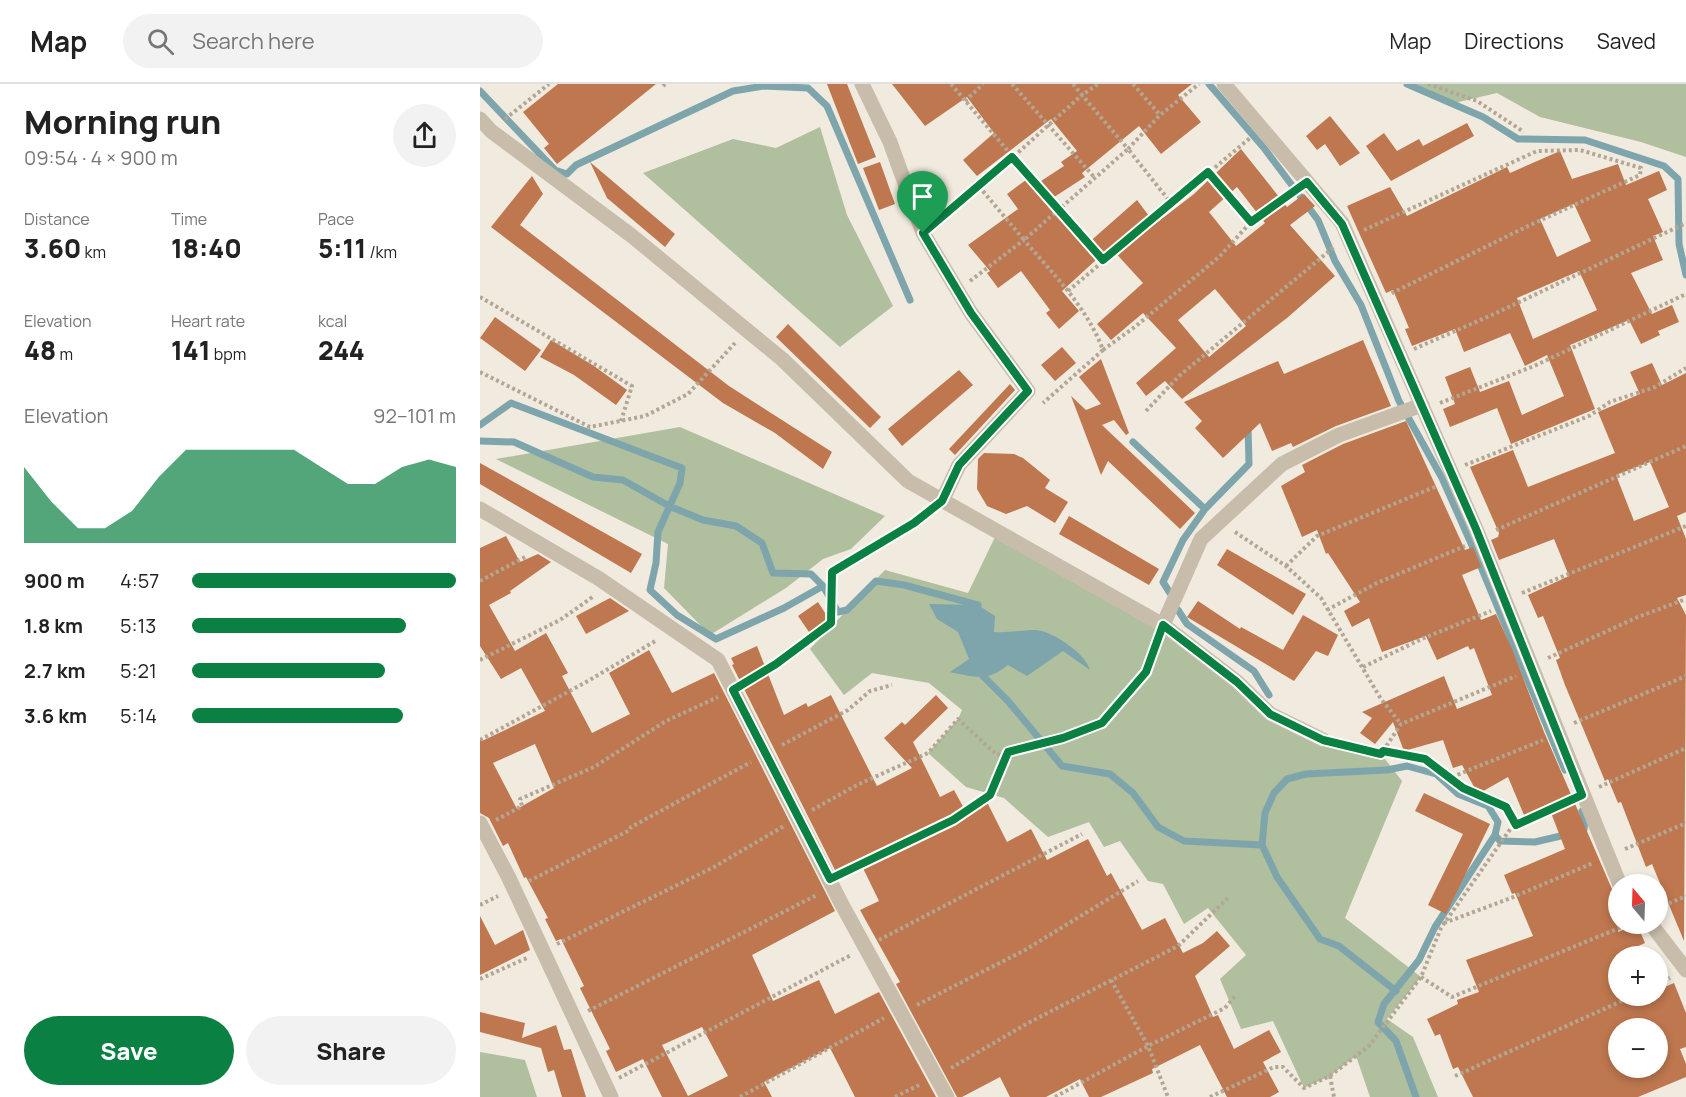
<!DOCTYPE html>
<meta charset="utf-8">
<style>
body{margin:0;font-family:Manrope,sans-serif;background:#f2f2f2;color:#222;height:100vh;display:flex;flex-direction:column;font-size:22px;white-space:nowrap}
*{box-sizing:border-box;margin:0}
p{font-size:20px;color:#767676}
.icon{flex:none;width:33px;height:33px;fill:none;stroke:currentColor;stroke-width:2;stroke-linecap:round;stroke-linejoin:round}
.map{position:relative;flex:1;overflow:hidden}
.side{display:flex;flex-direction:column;background:#fff;width:480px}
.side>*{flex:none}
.needle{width:39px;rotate:341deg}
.buttons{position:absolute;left:1128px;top:790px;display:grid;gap:12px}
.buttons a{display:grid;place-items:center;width:60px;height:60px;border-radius:50%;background:#fff;box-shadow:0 3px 9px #0003;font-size:30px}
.pin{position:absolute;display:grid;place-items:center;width:51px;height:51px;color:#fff;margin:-62px -26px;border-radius:50% 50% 50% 0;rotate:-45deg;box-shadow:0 0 6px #0007}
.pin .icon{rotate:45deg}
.round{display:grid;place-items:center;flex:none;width:63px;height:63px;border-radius:32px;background:#f2f2f2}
.head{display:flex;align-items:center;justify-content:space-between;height:102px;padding:0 24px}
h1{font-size:33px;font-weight:800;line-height:45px}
.stats{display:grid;grid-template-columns:repeat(3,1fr);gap:9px;height:102px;padding:6px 24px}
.stats div{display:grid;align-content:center}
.stats b{font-size:26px;font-weight:800}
.stats small{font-size:16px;font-weight:400}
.stats p{font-size:16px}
.chart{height:168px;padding:12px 24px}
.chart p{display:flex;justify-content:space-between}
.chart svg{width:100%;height:108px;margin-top:6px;fill:#0b8043;opacity:.7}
.button{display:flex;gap:12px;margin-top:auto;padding:12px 24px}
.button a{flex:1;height:69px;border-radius:36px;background:#0b8043;color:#fff;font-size:24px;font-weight:800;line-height:69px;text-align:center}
.button a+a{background:#f2f2f2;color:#222}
ul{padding:0 24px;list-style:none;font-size:20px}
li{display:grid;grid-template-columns:96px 72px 1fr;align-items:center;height:45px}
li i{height:15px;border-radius:8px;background:#0b8043}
header{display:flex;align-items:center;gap:36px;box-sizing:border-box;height:84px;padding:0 30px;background:#fff;border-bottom:2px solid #e0e0e0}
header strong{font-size:28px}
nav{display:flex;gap:33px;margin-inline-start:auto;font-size:21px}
.search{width:420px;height:54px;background:#f2f2f2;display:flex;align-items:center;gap:15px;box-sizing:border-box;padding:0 21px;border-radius:33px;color:#767676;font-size:22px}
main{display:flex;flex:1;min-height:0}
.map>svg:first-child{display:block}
.green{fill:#b0bf9e}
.water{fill:#7ea5ac}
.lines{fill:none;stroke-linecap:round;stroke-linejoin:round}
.stream{stroke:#7ea5ac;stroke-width:7}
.building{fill:#be774e;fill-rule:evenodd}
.path{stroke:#b4a695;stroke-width:4;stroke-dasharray:3 3;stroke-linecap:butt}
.minor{stroke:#c8bcaa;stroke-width:15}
.tertiary{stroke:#c8bcaa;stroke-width:15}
.route-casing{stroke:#fff;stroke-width:12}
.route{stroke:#0b8043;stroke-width:8}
</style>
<header>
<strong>Map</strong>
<div class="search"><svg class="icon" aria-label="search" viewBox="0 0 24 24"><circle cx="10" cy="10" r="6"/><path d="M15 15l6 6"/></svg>Search here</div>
<nav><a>Map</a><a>Directions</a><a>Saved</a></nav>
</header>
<main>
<section class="side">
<div class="head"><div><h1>Morning run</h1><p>09:54 · 4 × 900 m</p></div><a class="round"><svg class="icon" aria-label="share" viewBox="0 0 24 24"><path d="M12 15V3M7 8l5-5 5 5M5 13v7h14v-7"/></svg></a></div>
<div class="stats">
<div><p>Distance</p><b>3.60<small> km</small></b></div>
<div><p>Time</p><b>18:40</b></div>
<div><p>Pace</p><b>5:11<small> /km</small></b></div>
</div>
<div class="stats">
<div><p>Elevation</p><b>48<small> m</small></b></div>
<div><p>Heart rate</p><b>141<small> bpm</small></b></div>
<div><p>kcal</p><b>244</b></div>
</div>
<div class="chart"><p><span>Elevation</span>92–101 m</p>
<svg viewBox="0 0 160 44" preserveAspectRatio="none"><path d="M0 44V13L10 27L20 38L30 38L40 31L50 17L60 6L70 6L80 6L90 6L100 6L110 13L120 20L130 20L140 13L150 10L160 13V44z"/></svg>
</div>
<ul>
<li><b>900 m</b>4:57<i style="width:100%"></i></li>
<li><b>1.8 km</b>5:13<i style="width:81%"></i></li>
<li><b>2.7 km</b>5:21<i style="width:73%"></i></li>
<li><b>3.6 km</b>5:14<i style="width:80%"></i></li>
</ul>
<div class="button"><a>Save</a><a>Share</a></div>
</section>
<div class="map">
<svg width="1206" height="1013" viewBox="0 0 1206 1013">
<rect width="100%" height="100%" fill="#f1eade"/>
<path class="green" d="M 927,0 L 1206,0 L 1206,73 L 1161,58 L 1060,33 L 1017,9 L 970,20 Z
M 340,43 L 367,131 L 413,222 L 360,263 L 163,89 L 253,55 L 296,64 Z
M 200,343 L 405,432 L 371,465 L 343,475 L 306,504 L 230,551 L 184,504 L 188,460 L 16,375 Z
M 517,449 L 683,541 L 791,630 L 843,656 L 901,670 L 922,697 L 865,834 L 941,893 L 907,935 L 933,953 L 958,1013 L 890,1013 L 876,972 L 850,992 L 824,1004 L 793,937 L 761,945 L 740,895 L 766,871 L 728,824 L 704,840 L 683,800 L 668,797 L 640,757 L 624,763 L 609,738 L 568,753 L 524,714 L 486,703 L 448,669 L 478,635 L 482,626 L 449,599 L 392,589 L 364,611 L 330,565 L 405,486 L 488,509 Z
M 0,968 L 45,976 L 57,1013 L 0,1013 Z"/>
<path class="water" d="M 449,520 L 498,521 L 515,532 L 514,548 C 528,549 542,546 556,546 C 573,547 606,570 610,586 L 583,567 L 547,592 L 528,581 C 507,598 495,593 470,588 L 489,575 L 478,548 L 457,535 Z"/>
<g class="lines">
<path class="stream" d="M 729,0 L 784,64 L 838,136 L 855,177 L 881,221 L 919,317 L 962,394 L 994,466 L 1085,686
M 927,0 L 1003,33 L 1038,55 L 1105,56 L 1184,82 L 1198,95 L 1199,160 L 1206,191
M 0,7 L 75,86 L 87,90 L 96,81 L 253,7 L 284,2 L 328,4 L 347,22 L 430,216
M 0,341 L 31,319 L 202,384 L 200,399 L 178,448 L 176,479 L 170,506 L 197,531 L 236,555 L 304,524 L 343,502
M 0,357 L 34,358 L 113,393 L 143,396 L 189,422 L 223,436 L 256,442 L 282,459 L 293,489 L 331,490 L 343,502 L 358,528 L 367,526 L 396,497 L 424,501 L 498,521
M 653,358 L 725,425 L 769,380 L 768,343
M 690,509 L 683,498 L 703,456 L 725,425
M 698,526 L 707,540 L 774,587 L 789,611
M 499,588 L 528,617 L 582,682 L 630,690 L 653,709 L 678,743 L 704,757 L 782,761 L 797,793 L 840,855 L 859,862 L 916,907
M 1099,747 L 1104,746 L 1105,735 L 1102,727
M 782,761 L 785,729 L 794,709 L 807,695 L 826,690 L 907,686 L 927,682 L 956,690 L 978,710 L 1008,722 L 1018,738 L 1015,751 L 1020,757 L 1055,758 L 1089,750
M 936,1013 L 916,957 L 898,938 L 904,920 L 939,876 L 955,843 L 1015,751"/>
</g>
<path class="building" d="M 78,0 L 176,0 L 77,80 L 64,64 L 69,60 L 43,28 Z
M 347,0 L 367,0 L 396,73 L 378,80 Z
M 412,0 L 712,0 L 698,11 L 721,38 L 681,70 L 659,42 L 602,89 L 605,93 L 568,117 L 606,161 L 657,116 L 675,140 L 714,110 L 761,65 L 807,123 L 824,110 L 835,122 L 810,141 L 855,192 L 807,234 L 702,315 L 685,297 L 666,312 L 656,299 L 696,264 L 663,229 L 631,256 L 617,240 L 663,199 L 632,165 L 630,167 L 628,165 L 582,207 L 599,227 L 579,245 L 566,229 L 570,226 L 541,187 L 518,204 L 507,189 L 510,187 L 488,161 L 538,125 L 527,110 L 550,93 L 555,101 L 584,82 L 581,78 L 597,67 L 571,35 L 497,92 L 483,76 L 514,49 L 487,13 L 445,42 ZM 757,103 L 785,139 L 756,162 L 729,128 ZM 735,205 L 766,242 L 729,273 L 698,236 Z
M 850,32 L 880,69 L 860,82 L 845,60 L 837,66 L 826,52 Z
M 987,39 L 994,52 L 911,97 L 886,62 L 904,49 L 917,67 L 939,55 L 943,62 Z
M 1080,67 L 1092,95 L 1138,80 L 1146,101 L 1179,87 L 1187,106 L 1168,115 L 1183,148 L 1173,152 L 1183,176 L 1151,189 L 1172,230 L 1192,221 L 1199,238 L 1178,247 L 1180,251 L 1161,260 L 1149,236 L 1090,261 L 1115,325 L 1031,360 L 1017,324 L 970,343 L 963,325 L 975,320 L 965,293 L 990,283 L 1000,308 L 1029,297 L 1042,331 L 1084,312 L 1067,271 L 1045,282 L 1030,249 L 984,268 L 975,245 L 932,262 L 925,245 L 929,244 L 913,206 L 906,209 L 867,122 L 910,103 L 927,132 L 1027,83 L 1030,89 ZM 1094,120 L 1111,157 L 1077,173 L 1060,135 ZM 1099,187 L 1117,226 L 1053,255 L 1037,214 Z
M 110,78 L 195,150 L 185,163 L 127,114 Z
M 400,78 L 415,120 L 399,126 L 383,84 Z
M 52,92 L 63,110 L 40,141 L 249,302 L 352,368 L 343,385 L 295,349 L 243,319 L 11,143 Z
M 15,233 L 61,266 L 45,287 L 0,254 Z
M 308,240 L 401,333 L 390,344 L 296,253 Z
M 71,256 L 114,282 L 147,306 L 136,321 L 94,291 L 60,273 Z
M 883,256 L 911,322 L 856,342 L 813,363 L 811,359 L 792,367 L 780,339 L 743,374 L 715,344 L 722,337 L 704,318 L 798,277 L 804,290 Z
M 582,263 L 596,279 L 575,297 L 561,281 Z
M 621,275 L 649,349 L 646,351 L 634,336 L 622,341 L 715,429 L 700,445 L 628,377 L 621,391 L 591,312 L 606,326 L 621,320 L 599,293 Z
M 1172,279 L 1182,301 L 1206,289 L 1206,428 L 1197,432 L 1206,455 L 1206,511 L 1197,514 L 1206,531 L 1204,857 L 1172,780 L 1166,783 L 1141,718 L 1138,719 L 1128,695 L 1125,697 L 1085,601 L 1076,576 L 1080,574 L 1063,532 L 1058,534 L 1048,511 L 1089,492 L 1074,455 L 1019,476 L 1011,456 L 1018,453 L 1019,449 L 990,383 L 1033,366 L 1048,403 L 1135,369 L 1118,328 L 1160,310 L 1150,288 ZM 1170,378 L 1189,423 L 1154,437 L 1136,391 Z
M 479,286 L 493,301 L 422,362 L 408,345 Z
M 530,300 L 535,306 L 475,371 L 469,365 Z
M 926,337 L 985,466 L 993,463 L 1001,483 L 982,491 L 1001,536 L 1016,530 L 1032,565 L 1064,648 L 1138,819 L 1138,848 L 1157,840 L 1165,859 L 1138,871 L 1138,912 L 1178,912 L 1178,906 L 1194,899 L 1206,929 L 1206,963 L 1200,965 L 1206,980 L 1206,993 L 1158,1013 L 993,1013 L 978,983 L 973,985 L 960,950 L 955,952 L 947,935 L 978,920 L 977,916 L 999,908 L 986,876 L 1053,852 L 1035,809 L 1032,810 L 1024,791 L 1085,765 L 1068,721 L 1044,731 L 1028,693 L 998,710 L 982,681 L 973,684 L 963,656 L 924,667 L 913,638 L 895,660 L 880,649 L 892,634 L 882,628 L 964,592 L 977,625 L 1012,611 L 994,564 L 990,566 L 988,562 L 957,576 L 946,552 L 902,568 L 889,534 L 872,543 L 864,527 L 880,518 L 848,469 L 846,470 L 837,446 L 822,453 L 801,402 L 825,388 L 822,381 L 863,360 ZM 1138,945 L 1178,945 L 1178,984 L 1138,984 Z
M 504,369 L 534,370 L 543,374 L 570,396 L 565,404 L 588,418 L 575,439 L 547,422 L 526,430 L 507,422 L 497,405 L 498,375 Z
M 0,379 L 162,470 L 151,489 L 0,400 Z
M 589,432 L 679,485 L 669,501 L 579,450 Z
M 26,452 L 40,478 L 58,470 L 71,478 L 30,507 L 31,509 L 9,521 L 35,567 L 66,549 L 88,589 L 82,592 L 112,649 L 150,630 L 129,589 L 169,566 L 192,609 L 234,589 L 355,827 L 272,871 L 293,917 L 339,896 L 355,930 L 399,908 L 456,1013 L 375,1013 L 350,964 L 284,998 L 292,1013 L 182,1013 L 163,975 L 136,988 L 126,967 L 130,965 L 100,904 L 104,902 L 81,855 L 76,857 L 65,835 L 68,834 L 46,793 L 44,794 L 28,759 L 23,762 L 9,734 L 0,729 L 0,654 L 2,657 L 65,627 L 41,584 L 21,595 L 0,562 L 0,464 ZM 55,660 L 74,704 L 37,725 L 13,679 ZM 222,943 L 248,992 L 208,1012 L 182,961 Z
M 747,465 L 826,510 L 813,531 L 737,481 Z
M 130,514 L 149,527 L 106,550 L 96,532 Z
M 718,517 L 760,545 L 761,543 L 803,566 L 823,531 L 858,551 L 848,572 L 836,567 L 814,597 L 707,533 Z
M 338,518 L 349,535 L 329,548 L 318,532 Z
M 277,562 L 304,631 L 326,619 L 328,623 L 351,611 L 397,702 L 432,684 L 404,654 L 422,638 L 425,641 L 456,611 L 468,624 L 433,658 L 460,713 L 474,706 L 486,728 L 507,718 L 527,758 L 551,745 L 567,776 L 608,755 L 627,792 L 631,789 L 662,846 L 685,834 L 703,869 L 723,859 L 737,847 L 750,862 L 715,892 L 733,933 L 738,931 L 754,965 L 789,946 L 801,968 L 783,978 L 799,1008 L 790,1013 L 747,1013 L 720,961 L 672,985 L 673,989 L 621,1013 L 609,1013 L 600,995 L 566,1013 L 530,1013 L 520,993 L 482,1013 L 477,1013 L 416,900 L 420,898 L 380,826 L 399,817 L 380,778 L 357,790 L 252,581 L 254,580 L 251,574 Z
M 944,709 L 1010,740 L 966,830 L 948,821 L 983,750 L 935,727 Z
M 0,832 L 15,861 L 43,846 L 50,866 L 0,891 Z
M 0,928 L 45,939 L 42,954 L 76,941 L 84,966 L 91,965 L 106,1013 L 82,1013 L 74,986 L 68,988 L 61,964 L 0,948 Z"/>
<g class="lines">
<path class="path" d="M 471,0 L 533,73 L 497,100 L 544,156 L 648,65 L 691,119
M 532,0 L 615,94
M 593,0 L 602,11 L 618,0
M 653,0 L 680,31
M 948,0 L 997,17 L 1044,48
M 183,2 L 185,0
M 485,17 L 503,0
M 25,35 L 69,0
M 648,65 L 680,31 L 719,0
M 728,88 L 771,138
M 457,137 L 497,100
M 884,146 L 1057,67 L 1100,66 L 1161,84 L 1160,91 L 1048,142 L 910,210
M 623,176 L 533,73 L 602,11 L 648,65
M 490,197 L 544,156 C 573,190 607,223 623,266 L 563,319
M 588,207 L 770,54
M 0,213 L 152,302 L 141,337
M 934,265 L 1014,230 L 1206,139
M 623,266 L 656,242 L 739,173 L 771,138 L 813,108
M 0,288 L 110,343 L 165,332 L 208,310 L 255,259
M 960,319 L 1054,282 L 1206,210
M 666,327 L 699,292 L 854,163
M 985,381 L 1109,332 L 1130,318 L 1175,303 L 1206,284
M 1016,446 L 1206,362
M 755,448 L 806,482 L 841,514 L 901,615 L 921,640
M 806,482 L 837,452 L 957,402
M 0,497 L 47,472
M 1042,509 L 1206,442
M 847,526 L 897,499 L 985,462
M 1068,574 L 1158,533 L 1206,515
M 0,576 L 80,536 L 114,512
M 883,583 L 944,554 L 1011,527
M 269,597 L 351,539 L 352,488 L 434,439 L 449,428
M 1094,639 L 1206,592
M 0,656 L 108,597 L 177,556
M 858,660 L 901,670 L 921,640 L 1036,592
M 302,661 L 368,626 L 390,607 L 412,601
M 903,667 L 945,675 L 959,683 L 983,704 L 1026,723 L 1036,741
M 972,693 L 1063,656
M 1119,703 L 1206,664
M 332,726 L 377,701 L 448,669 L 478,635 L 517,671 L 583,654 L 622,639 L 666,588 L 677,559
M 16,736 L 42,722 L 40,715 L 114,683 L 186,637 L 238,613
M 1145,765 L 1206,739
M 364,788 L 473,736 L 510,711 L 527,668
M 49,797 L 150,746 L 151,743 L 271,678
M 0,821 L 18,812
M 1178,824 L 1206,812
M 964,839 L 1031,814 L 1113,779
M 399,856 L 602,750
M 77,860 L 234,783 L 304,742
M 941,893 L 972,913 L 1149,840
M 0,895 L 49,873
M 631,896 L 668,962 L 688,1013
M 1178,900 L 1190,894
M 437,921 L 545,866 L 658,797
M 108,927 L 337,811
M 471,984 L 548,939 L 698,862 L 748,814
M 850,992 L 854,1013
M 975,992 L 1153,912
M 139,994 L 371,871
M 260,1013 L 404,934
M 415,1013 L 441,1000
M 575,1013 L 668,962 L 745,924 L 756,911
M 730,1013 L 794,983 L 803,983 L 824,1004 L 850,992 L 889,962 L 941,893 L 961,844 L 1031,744 L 1087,718"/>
<path class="minor" d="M 382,0 L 410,58 L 443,149 L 491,229 L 548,307 L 479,381 L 462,417
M 0,35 L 11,47 L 152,152 L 302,275 L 428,397 L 683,541 L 757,598 L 790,630 L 843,656
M 0,425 L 118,494 L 238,576 L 360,817 L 467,1013
M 683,541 L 721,455 L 802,380 L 859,351 L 942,321
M 0,739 L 28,792 L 131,1013"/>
<path class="tertiary" d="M 744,0 L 862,139 L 996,445 L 1140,801
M 1171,840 L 1206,886"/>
</g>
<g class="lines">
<defs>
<path id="route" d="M 532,73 L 623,176 L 728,88 L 771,138 L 827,98 L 862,140 L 996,445 L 1102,711 L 1036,741 L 1026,723 L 983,704 L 945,675 L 903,667 L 901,670 L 843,656 L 790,630 L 757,598 L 683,541 L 666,588 L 622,639 L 583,654 L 528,668 L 510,711 L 473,736 L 350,795 L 253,606 L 296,580 L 351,539 L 352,488 L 434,439 L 462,417 L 479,381 L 548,307 L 491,229 L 443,149 Z"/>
</defs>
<use href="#route" class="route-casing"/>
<use href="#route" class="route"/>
</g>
</svg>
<div class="buttons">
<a><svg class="needle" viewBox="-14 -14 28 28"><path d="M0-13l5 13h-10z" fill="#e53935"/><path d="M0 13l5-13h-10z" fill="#767676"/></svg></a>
<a>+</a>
<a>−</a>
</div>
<div class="pin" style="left:443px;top:149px;background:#1e9e55"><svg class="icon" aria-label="arrive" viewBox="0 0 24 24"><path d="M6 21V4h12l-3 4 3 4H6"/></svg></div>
</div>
</main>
